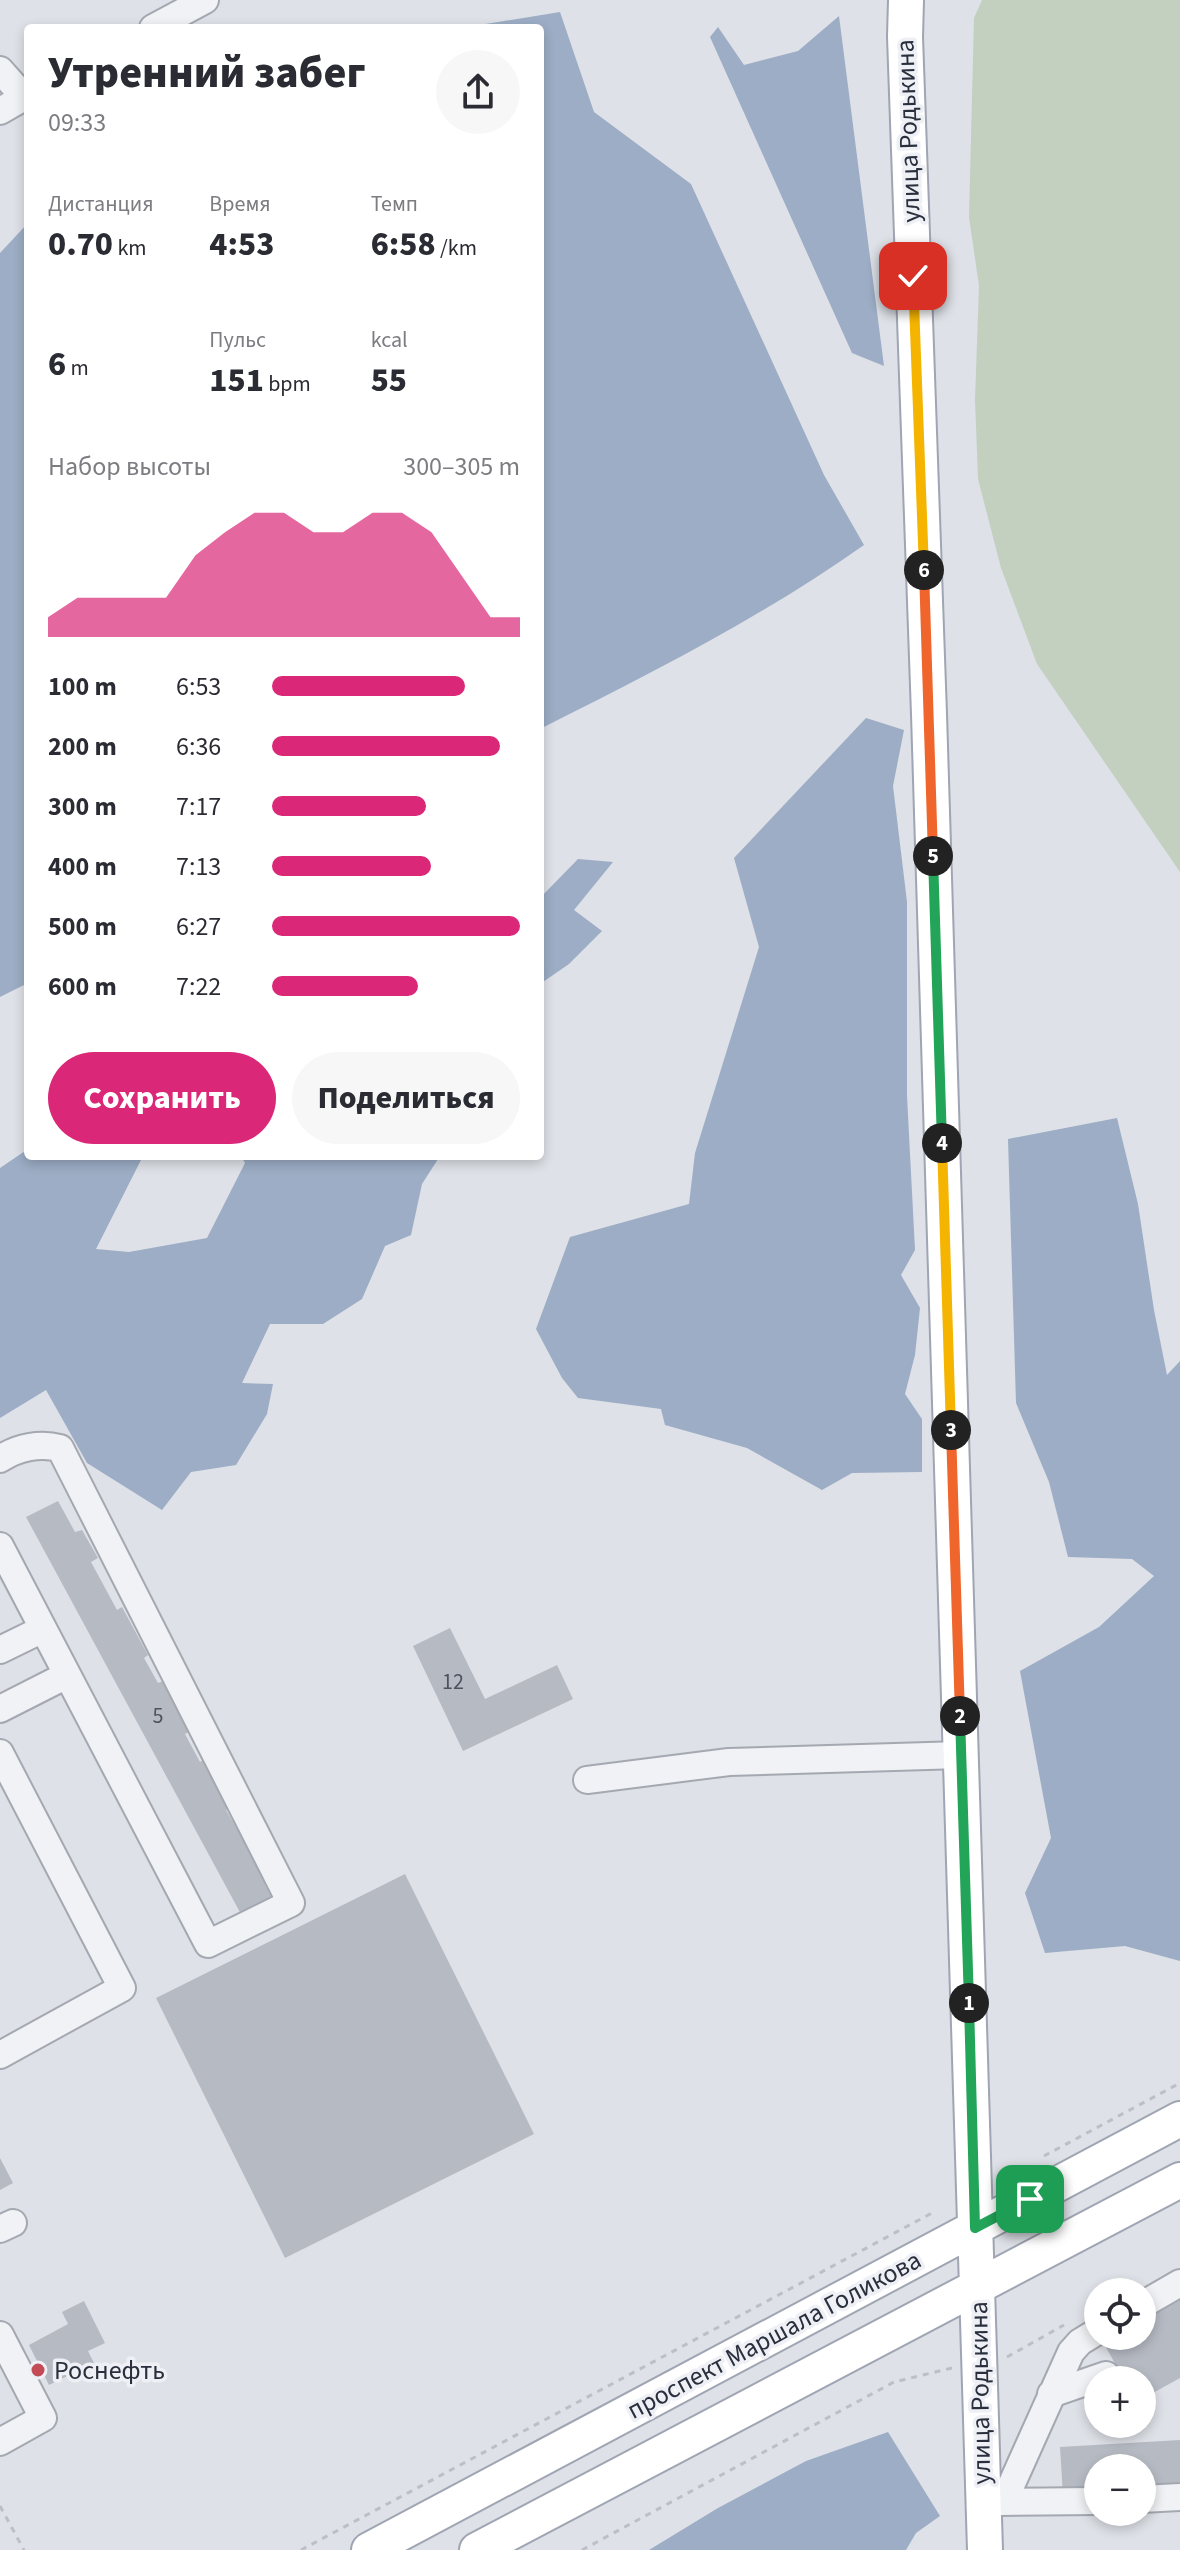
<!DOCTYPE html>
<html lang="ru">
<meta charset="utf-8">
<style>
body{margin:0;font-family:"Source Sans 3",sans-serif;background:#f7f7f7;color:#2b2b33;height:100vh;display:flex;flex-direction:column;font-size:30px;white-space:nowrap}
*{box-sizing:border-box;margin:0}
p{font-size:26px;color:#7c7c81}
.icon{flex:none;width:44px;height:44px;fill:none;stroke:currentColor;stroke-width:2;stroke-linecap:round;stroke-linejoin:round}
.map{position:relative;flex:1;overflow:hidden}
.details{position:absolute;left:24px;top:24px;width:520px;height:1136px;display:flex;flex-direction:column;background:#fff;border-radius:8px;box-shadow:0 4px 12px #0003}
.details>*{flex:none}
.tools{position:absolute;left:1084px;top:2278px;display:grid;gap:16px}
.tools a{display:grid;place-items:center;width:72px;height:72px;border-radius:50%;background:#fff;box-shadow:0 4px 12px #0003;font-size:40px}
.pin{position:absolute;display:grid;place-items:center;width:68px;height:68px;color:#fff;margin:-34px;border-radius:16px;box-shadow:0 4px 12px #0006}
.km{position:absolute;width:40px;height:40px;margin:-20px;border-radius:50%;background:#222;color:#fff;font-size:22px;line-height:40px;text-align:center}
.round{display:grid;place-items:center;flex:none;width:84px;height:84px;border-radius:42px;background:#f7f7f7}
.head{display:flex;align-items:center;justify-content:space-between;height:136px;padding:0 24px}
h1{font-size:44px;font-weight:800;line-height:60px}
.metrics{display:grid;grid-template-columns:repeat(3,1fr);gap:12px;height:136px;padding:8px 24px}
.metrics div{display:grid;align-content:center}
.metrics b{font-size:34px;font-weight:800}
.metrics small{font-size:22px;font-weight:400}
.metrics p{font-size:22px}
.chart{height:224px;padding:16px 24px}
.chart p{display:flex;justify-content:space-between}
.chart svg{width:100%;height:144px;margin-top:8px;fill:#db2777;opacity:.7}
.cta{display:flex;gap:16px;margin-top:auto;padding:16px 24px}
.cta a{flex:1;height:92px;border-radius:48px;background:#db2777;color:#fff;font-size:32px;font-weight:800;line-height:92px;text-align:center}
.cta a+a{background:#f7f7f7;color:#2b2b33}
ul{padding:0 24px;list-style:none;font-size:26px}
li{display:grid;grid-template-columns:128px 96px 1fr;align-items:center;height:60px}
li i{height:20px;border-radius:10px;background:#db2777}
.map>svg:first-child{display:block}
.green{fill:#c3d0c0}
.water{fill:#9cadc5}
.building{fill:#b6bac3}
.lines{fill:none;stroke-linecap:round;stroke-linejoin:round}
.minor-casing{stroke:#a4a8b0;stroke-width:30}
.major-casing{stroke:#9fa5b2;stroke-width:38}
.path{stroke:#bdbfc5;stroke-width:3;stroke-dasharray:6 6;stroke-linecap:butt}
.minor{stroke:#f1f2f5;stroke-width:26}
.major{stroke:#fff;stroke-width:34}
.split-1-casing{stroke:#fff;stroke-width:16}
.split-2-casing{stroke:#fff;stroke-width:16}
.split-3-casing{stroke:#fff;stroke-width:16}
.split-4-casing{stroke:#fff;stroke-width:16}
.split-5-casing{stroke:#fff;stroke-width:16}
.split-6-casing{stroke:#fff;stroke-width:16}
.split-7-casing{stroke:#fff;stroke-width:16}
.split-1{stroke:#22a559;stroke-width:10}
.split-2{stroke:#22a559;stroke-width:10}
.split-3{stroke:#f0652b;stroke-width:10}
.split-4{stroke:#f5b400;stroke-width:10}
.split-5{stroke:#22a559;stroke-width:10}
.split-6{stroke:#f0652b;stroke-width:10}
.split-7{stroke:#f5b400;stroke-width:10}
.poi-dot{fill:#c44b56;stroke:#eef0f5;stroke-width:3}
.labels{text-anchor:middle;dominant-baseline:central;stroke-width:7;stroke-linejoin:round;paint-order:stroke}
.number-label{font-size:22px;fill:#4c525e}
.street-label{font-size:26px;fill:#292f3c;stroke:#eef0f5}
.poi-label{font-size:26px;fill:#292f3c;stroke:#eef0f5;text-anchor:start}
</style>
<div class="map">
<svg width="1180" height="2550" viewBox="0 0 1180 2550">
<rect width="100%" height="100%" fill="#dee1e7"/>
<path class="green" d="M 982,0 L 1180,0 L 1180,872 L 1037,664 L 1001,568 L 978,479 L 975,400 L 979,286 L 969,217 L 974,18 Z"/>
<path class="water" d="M 560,12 L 594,112 L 691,184 L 824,475 L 864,545 C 762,617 652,673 540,729 L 540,28 L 461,28 Z
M 839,16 L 884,366 L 852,353 L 710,37 L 718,27 L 744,65 L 798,51 Z
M 28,223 L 28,983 L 0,997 L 0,253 Z
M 866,718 L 904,730 L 893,786 L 907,902 L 907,1096 L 915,1250 L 901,1275 L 920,1308 L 915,1355 L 905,1394 L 922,1419 L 922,1472 L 852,1473 L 822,1490 L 747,1448 L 665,1425 L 661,1409 L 578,1398 L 562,1378 L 536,1329 L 570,1237 L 689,1204 L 695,1153 L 759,947 L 734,858 Z
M 578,859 L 613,862 L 574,910 L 602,931 L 569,964 L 540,984 L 540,898 Z
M 1117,1118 L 1138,1204 L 1154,1310 L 1167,1375 L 1180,1361 L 1180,1961 L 1125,1946 L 1045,1953 L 1025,1893 L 1051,1838 L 1020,1671 L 1099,1627 L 1154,1576 L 1132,1559 L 1068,1557 L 1049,1482 L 1016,1403 L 1008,1139 Z
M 28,1149 L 28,1156 L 143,1156 L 96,1249 L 129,1252 L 207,1238 L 245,1163 L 241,1156 L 440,1156 L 422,1184 L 411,1235 L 385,1246 L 362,1299 L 323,1324 L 270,1324 L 242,1383 L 273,1384 L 267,1414 L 236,1465 L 191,1472 L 162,1510 L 87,1463 L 46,1390 L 0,1418 L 0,1168 Z
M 888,2432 L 940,2516 L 916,2533 L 906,2550 L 649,2550 L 718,2508 L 806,2461 Z"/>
<path class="building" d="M 58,1501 L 75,1532 L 82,1530 L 98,1558 L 91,1562 L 117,1610 L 122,1607 L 148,1655 L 144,1658 L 158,1683 L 163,1681 L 190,1731 L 185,1734 L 200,1762 L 203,1760 L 229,1808 L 226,1810 L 269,1883 L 265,1885 L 273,1899 L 242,1916 L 26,1517 Z
M 450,1628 L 485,1699 L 557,1665 L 573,1699 L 463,1751 L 413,1646 Z
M 405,1874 L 534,2134 L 285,2258 L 156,1998 Z
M 0,2158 L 13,2183 L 0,2190 Z
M 1180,2297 L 1180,2378 L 1142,2399 L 1142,2380 L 1124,2380 L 1102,2340 L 1110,2336 L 1142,2336 L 1142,2318 Z
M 84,2301 L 105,2343 L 88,2351 L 94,2363 L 49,2385 L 29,2345 L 68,2324 L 62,2312 Z
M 1180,2440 L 1180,2488 L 1142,2490 L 1142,2468 L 1098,2468 L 1098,2493 L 1063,2495 L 1060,2447 Z"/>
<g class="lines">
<defs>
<path id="minor" d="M 153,28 L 205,0
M 0,70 L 24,97
M 0,111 L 28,95
M 0,1459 C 18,1447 40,1443 60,1448 L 291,1903 L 208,1944 L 0,1546
M 0,1650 L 43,1629
M 0,1709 L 67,1675
M 0,1753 L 122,1988 L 0,2055
M 587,1780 L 729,1762 L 961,1755
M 0,2229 L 13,2223
M 1142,2305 L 1180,2283
M 0,2335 L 43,2418 L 0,2442
M 1051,2394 L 1106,2375
M 1142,2499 L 1180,2497
M 983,2501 L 1000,2502 L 1009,2490 L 1071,2352 L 1080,2342 L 1098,2331
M 1000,2502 L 1098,2501"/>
<path id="major" d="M 906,0 L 905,37 L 929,714 L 985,2550
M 369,2550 L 1180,2119
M 477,2550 L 1180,2180"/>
</defs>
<use href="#minor" class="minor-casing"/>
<use href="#major" class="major-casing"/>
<path class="path" d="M 1044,2156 L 1180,2083
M 1007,2357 L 1064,2325
M 0,2506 L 24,2550
M 301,2550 L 932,2213
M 582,2550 L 894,2382 L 952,2368"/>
<use href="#minor" class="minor"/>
<use href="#major" class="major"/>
</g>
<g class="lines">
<defs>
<path id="split-1" d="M 969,2003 L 975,2228 L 1030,2199"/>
<path id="split-2" d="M 960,1716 L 969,2003"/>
<path id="split-3" d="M 951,1430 L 960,1716"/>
<path id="split-4" d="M 942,1143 L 951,1430"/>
<path id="split-5" d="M 933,856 L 942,1143"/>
<path id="split-6" d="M 924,570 L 933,856"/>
<path id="split-7" d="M 913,276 L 924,570"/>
</defs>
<use href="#split-1" class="split-1-casing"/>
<use href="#split-2" class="split-2-casing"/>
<use href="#split-3" class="split-3-casing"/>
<use href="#split-4" class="split-4-casing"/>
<use href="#split-5" class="split-5-casing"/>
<use href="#split-6" class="split-6-casing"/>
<use href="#split-7" class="split-7-casing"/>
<use href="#split-1" class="split-1"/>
<use href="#split-2" class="split-2"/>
<use href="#split-3" class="split-3"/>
<use href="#split-4" class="split-4"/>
<use href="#split-5" class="split-5"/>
<use href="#split-6" class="split-6"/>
<use href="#split-7" class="split-7"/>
</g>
<circle class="poi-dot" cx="38" cy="2370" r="8"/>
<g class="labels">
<g class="number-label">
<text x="453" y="1682">12</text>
<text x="158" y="1716">5</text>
</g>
<g class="street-label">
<text transform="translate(908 131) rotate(-92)">улица Родькина</text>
<text transform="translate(774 2335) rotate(-28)">проспект Маршала Голикова</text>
<text transform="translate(980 2393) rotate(-91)">улица Родькина</text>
</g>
<g class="poi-label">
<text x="54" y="2370">Роснефть</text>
</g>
</g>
</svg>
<div class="tools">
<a><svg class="icon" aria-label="locate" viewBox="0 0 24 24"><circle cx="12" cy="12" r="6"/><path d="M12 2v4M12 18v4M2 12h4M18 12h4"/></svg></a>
<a>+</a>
<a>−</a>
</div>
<div class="pin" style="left:1030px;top:2199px;background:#1e9e55"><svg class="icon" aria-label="arrive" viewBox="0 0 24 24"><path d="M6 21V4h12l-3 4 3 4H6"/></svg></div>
<div class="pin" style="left:913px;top:276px;background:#d93025"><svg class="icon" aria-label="check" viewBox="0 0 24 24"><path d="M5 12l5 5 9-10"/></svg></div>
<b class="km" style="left:969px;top:2003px">1</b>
<b class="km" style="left:960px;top:1716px">2</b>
<b class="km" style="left:951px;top:1430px">3</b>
<b class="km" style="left:942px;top:1143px">4</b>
<b class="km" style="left:933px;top:856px">5</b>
<b class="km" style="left:924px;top:570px">6</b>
<section class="details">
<div class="head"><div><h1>Утренний забег</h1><p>09:33</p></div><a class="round"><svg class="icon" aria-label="share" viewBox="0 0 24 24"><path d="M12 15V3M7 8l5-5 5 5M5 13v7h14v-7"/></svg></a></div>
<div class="metrics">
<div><p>Дистанция</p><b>0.70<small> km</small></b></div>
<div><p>Время</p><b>4:53</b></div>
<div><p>Темп</p><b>6:58<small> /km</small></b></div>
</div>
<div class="metrics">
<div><b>6<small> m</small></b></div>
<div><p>Пульс</p><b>151<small> bpm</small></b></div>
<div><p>kcal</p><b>55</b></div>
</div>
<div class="chart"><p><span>Набор высоты</span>300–305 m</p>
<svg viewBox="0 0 160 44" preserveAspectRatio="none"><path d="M0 44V38L10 32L20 32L30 32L40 32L50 19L60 12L70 6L80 6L90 12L100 12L110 6L120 6L130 12L140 25L150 38L160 38V44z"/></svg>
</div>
<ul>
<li><b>100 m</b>6:53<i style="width:78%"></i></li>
<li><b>200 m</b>6:36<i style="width:92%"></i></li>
<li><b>300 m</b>7:17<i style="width:62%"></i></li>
<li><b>400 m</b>7:13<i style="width:64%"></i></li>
<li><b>500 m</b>6:27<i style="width:100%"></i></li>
<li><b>600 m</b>7:22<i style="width:59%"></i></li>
</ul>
<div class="cta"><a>Сохранить</a><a>Поделиться</a></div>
</section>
</div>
